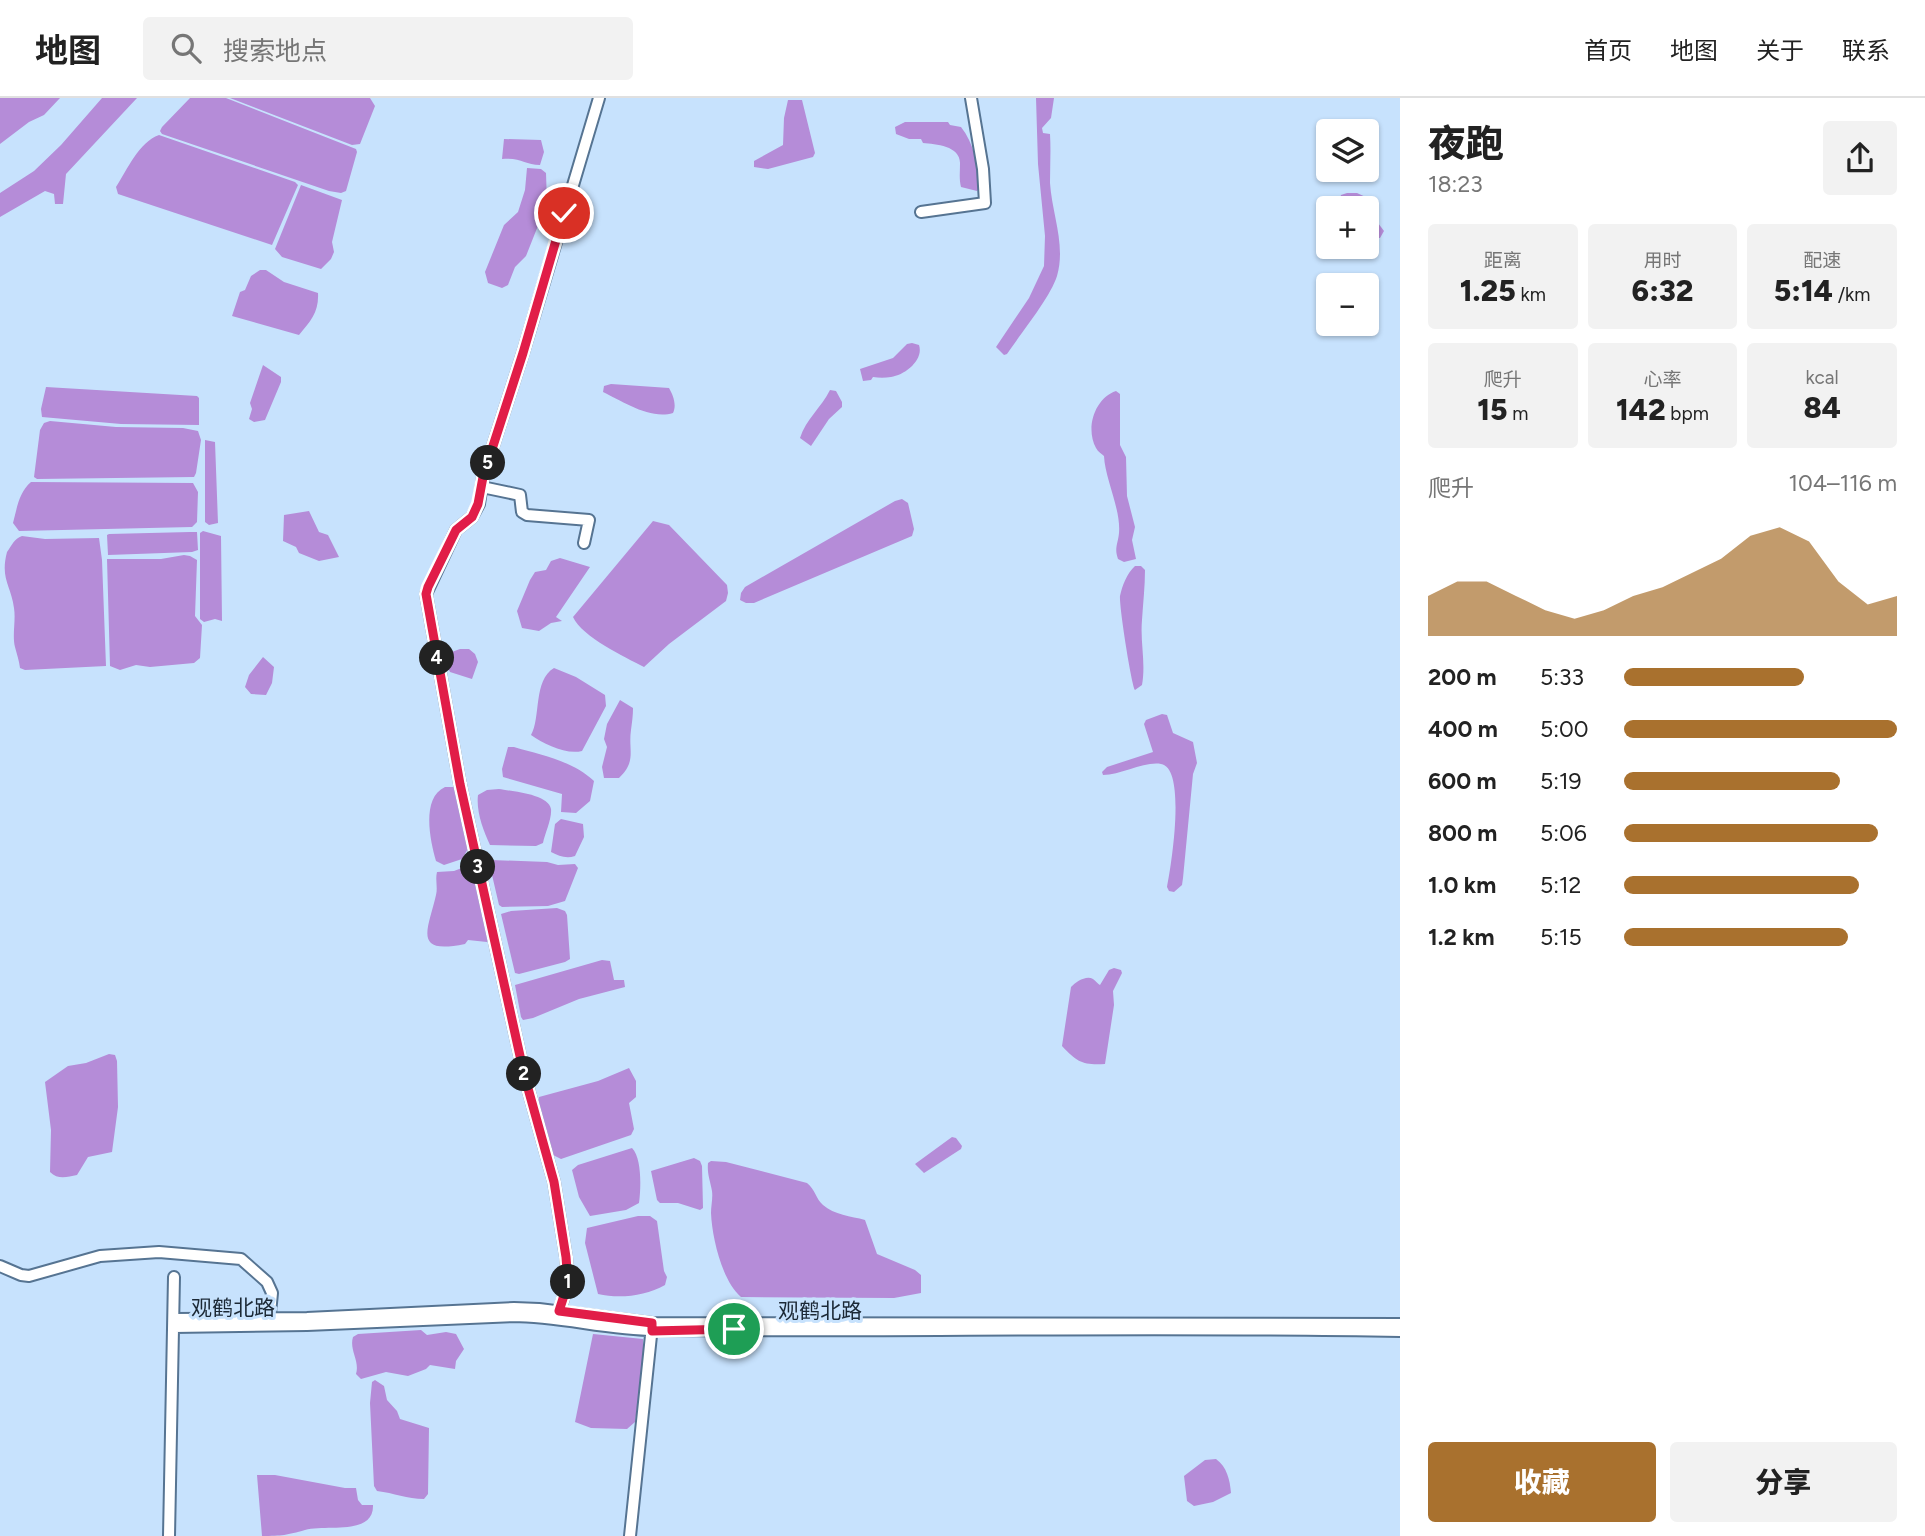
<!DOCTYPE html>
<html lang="zh">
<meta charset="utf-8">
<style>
body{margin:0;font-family:Figtree,"Noto Sans SC",sans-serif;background:#f2f2f2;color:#222;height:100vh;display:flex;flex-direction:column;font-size:26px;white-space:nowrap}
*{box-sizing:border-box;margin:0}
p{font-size:23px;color:#767676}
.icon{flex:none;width:38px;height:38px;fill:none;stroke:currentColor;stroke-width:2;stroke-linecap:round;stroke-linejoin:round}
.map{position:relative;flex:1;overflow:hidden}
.details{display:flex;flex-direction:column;background:#fff;width:525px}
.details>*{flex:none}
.controls{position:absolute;left:1316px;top:21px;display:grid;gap:14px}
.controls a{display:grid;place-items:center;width:63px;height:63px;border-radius:7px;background:#fff;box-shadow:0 2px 5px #0004;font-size:35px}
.pin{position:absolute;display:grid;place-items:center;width:60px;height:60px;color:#fff;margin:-30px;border:4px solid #fff;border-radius:50%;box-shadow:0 2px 7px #0007}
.km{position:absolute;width:35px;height:35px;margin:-18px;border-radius:50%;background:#222;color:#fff;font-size:19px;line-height:35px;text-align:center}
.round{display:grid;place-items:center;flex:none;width:74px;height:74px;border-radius:7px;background:#f2f2f2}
.overview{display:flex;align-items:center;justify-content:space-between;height:119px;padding:0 28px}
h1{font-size:38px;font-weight:800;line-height:52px}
.stats{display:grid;grid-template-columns:repeat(3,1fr);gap:10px;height:119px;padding:7px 28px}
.stats div{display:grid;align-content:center;border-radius:7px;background:#f2f2f2;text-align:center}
.stats b{font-size:30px;font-weight:800}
.stats small{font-size:19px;font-weight:400}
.stats p{font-size:19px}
.chart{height:196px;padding:14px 28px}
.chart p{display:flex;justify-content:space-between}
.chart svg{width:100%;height:126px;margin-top:7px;fill:#a9712e;opacity:.7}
.primary-button{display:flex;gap:14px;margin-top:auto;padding:14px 28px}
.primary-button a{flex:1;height:80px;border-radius:7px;background:#a9712e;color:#fff;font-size:28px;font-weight:800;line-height:80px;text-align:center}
.primary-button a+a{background:#f2f2f2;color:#222}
ul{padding:0 28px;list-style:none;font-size:23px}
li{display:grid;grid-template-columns:112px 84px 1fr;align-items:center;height:52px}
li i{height:18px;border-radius:9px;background:#a9712e}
header{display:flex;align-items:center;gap:42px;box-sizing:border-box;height:98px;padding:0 35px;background:#fff;border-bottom:2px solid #e0e0e0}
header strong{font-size:33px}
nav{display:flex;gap:38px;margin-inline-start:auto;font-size:24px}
.search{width:490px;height:63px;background:#f2f2f2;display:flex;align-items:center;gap:18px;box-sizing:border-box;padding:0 24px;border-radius:7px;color:#767676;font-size:26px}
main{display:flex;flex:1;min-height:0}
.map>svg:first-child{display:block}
.water{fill:#b58cd8}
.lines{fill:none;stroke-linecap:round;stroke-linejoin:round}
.minor-casing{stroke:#567492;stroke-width:14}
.minor{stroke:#fff;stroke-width:10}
.route-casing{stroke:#fff;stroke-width:14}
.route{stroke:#e11d48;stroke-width:9}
.labels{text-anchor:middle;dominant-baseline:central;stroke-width:6;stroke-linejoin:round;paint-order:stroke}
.street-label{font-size:21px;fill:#1b2835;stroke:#c7e2fd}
</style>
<header>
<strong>地图</strong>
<div class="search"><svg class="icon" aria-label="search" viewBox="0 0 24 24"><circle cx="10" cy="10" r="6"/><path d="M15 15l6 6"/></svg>搜索地点</div>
<nav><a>首页</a><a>地图</a><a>关于</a><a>联系</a></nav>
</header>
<main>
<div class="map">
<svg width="1400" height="1438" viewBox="0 0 1400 1438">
<rect width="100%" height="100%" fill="#c7e2fd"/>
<path class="water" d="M 0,0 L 60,0 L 44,17 L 29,24 L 0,46 Z
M 102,0 L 137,0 L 66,76 L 63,106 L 55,106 L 54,96 L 45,93 L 0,119 L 0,95 L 34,73 L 61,47 Z
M 190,0 L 226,0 L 356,51 L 357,54 L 346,93 L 341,95 L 329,93 L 162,36 L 160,33 L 162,29 Z
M 230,0 L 370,0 L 375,8 L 360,46 L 352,47 Z
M 1036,0 L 1054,0 L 1051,20 L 1042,30 L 1043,35 L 1050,36 C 1051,53 1050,69 1050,85 C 1052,116 1066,147 1057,178 C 1050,200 1021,235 1007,256 L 1004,257 L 996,249 L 1029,200 L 1044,168 L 1045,138 L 1038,66 Z
M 788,2 L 802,2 L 815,55 L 813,59 L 768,71 L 754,69 L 754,63 L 783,47 L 784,20 Z
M 905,24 L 948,24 L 950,27 L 961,29 C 974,45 977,67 982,87 L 977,93 L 961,89 C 959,81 960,74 960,66 C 961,48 936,46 923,45 L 921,41 L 909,41 L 896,36 L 895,29 Z
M 159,37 L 295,84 L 298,87 L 272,147 L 118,96 L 116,89 C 127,72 139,44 159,37 Z
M 504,41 L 541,42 L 544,54 L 540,67 C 525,67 521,59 502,61 Z
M 527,70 L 541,71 L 546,75 L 547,105 L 526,158 L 515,169 L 508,187 L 502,190 L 488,185 L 485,174 L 504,127 L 518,114 L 525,92 Z
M 301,87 L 342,102 L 332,144 L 334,154 L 331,161 L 321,171 L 282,159 L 275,151 Z
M 1347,95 L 1357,95 L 1370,101 L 1369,113 L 1384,133 L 1380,140 L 1373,140 L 1369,153 L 1354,161 L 1324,151 L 1328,138 L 1328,149 L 1367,149 L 1367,110 L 1337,110 L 1341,97 Z
M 260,172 L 266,172 L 284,184 L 318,195 C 319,214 311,223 299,237 L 232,218 L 240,194 L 245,192 L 251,178 Z
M 912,245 L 919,247 C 924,262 905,277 891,279 C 885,280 879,280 873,279 L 871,282 L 863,283 L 860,271 L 893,260 L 907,246 Z
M 263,267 L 281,279 L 281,284 L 265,322 L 254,324 L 249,321 L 252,311 L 250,305 Z
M 611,286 L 669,290 C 673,297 677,307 673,315 C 650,322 622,303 603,294 L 604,288 Z
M 46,289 L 197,298 L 199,300 L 199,327 L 121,326 L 42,319 L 41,311 Z
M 830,292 L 836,293 L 842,304 L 842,309 L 829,321 L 811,348 L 800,340 C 806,321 821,310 830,292 Z
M 1116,293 L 1120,296 L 1120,347 L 1126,359 L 1127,398 L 1135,429 L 1132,442 L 1136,461 L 1124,464 L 1118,461 C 1114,450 1118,446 1119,435 C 1121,411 1105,381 1104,358 C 1102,356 1098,354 1096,350 C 1085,330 1095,300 1116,293 Z
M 50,323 L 116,329 L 183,330 L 198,333 L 201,342 L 196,375 L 194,379 L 37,381 L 34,379 L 40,332 L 44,325 Z
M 205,342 L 215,344 L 218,425 L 209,427 L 205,424 Z
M 31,384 L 193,385 L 198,394 L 197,424 L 192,429 L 19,433 L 13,425 C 17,410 19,394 31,384 Z
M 902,401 L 908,405 L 914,431 L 912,438 L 754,505 L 746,505 L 740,502 L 741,495 L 745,489 L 895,403 Z
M 309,413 L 319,434 L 328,437 L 339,459 L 319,463 L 299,455 L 296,449 L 283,443 L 284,417 Z
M 653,423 L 669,427 L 727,487 L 728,495 L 726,503 L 669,546 L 644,569 C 625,559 582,539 573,519 Z
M 203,433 L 221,438 L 222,523 L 215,521 L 204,524 L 200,521 L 200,435 Z
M 190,434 L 197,434 L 198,452 L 192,454 L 108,457 L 107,437 L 109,436 Z
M 22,438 L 45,441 L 99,440 L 102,462 L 106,568 L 25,572 L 20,570 C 19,562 17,557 15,549 C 12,537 16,523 14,510 C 11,487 0,481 7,454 C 12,447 14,441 22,438 Z
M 184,457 L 190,458 L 197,462 L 195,518 L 202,527 L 200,560 L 194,565 L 150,569 L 136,567 L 120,572 L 110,568 L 107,461 L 161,461 Z
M 560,460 L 590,469 L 556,519 L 562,523 L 551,525 L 539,533 L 522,530 L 517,513 L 530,482 L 535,474 L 546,472 L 551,463 Z
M 1135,468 L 1141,468 L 1145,472 C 1145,489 1143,505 1142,522 C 1140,545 1146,564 1142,587 L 1135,592 C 1131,584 1119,507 1120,498 C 1122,488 1127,475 1135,468 Z
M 460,551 L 469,551 L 475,556 L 478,564 L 472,581 L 450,574 L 445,564 L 449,555 Z
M 263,559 L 274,569 L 272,585 L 266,597 L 251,596 L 245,589 L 249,577 Z
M 554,570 L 576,579 L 605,597 L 606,608 L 582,653 C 566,657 544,646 531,637 C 541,620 533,582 554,570 Z
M 620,602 L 633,610 C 633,618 632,624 631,632 C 628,652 637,663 619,680 L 604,680 L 602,669 L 607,649 L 604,641 L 607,626 Z
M 1162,616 L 1167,617 L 1173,635 L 1193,644 L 1197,665 L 1193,676 L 1183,780 L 1182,787 L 1174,794 L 1169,793 L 1167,789 C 1171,769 1187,670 1161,666 C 1145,663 1121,677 1103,677 L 1102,674 L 1107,669 L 1153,654 L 1144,626 L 1146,622 Z
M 508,649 L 514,649 C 541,657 573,663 594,683 L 590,703 L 576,715 L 561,714 L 562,696 L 503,679 L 502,671 Z
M 445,689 L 455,689 L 459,694 L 469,749 L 462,761 L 444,767 L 436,763 C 430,742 421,700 445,689 Z
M 499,691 C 510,693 549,696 551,711 C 552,721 545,735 543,745 L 536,748 L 490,747 C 483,732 476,713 478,697 L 487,692 Z
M 561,721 L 583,726 L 584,739 L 575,758 C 566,761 559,758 551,754 L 555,726 Z
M 491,762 L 547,764 L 558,767 L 575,766 L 578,770 L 565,803 L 548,808 L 502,809 L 499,807 L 489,764 Z
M 467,768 C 481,779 482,822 489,841 L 487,844 L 468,842 L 465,846 C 412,857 428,832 436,797 C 438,789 435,782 437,774 L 454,773 Z
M 557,810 L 565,813 L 567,817 L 570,861 L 565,864 L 519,876 L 515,875 L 501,816 L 511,813 Z
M 602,862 L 610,863 L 614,882 L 624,882 L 625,889 L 579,901 L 533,920 L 523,922 L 521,919 L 515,887 Z
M 1114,870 L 1121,872 L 1122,875 L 1113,893 L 1114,907 L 1105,966 C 1083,967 1078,965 1062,948 L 1071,889 C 1076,884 1086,877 1093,881 C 1096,883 1098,886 1100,887 L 1109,872 Z
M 109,956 L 115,957 L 117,963 L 118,1009 L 112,1054 L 88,1059 L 77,1077 C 67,1079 58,1082 50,1074 L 51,1032 L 45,984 L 68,968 L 86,965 Z
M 629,970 L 636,983 L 636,999 L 629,1005 L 634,1031 L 631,1037 L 561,1061 L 553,1057 L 538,1005 L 539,999 L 598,983 Z
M 952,1039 L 956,1040 L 962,1048 L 961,1051 L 924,1075 L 915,1066 Z
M 632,1050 C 642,1060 641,1090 639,1105 L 626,1112 L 590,1118 L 579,1099 L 572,1072 L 578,1067 Z
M 694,1060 L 700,1063 L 702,1068 L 703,1110 L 700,1112 L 678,1105 L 660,1105 L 657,1102 L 651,1073 Z
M 711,1063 L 726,1064 L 807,1085 C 815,1091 816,1101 823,1107 C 834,1117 851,1118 865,1122 L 877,1156 L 915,1172 L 921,1177 L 921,1195 L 894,1200 L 741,1199 C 722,1183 712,1139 711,1115 C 711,1108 713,1100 712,1093 C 710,1082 707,1076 708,1065 Z
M 638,1118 L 650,1118 L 657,1123 L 664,1173 L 667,1179 L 665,1187 C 645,1198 620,1201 598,1196 L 585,1145 L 587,1130 Z
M 421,1232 L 427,1237 L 446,1234 L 456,1236 L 464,1251 L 456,1263 L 455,1271 L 430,1267 L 426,1271 L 408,1278 L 386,1274 L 361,1281 L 356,1276 C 360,1263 349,1252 353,1239 L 358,1236 Z
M 593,1236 L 643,1241 L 643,1266 L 635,1324 L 627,1331 L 591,1330 L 575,1324 Z
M 375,1282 L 384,1288 L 387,1302 L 397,1313 L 400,1321 L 429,1330 L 428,1396 L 424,1401 C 407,1401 394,1395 377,1393 L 374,1388 L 370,1305 L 372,1284 Z
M 1216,1361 C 1227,1369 1230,1382 1231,1395 L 1213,1404 L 1194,1408 L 1187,1403 L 1184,1378 L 1205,1362 Z
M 257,1377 L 275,1377 L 345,1390 L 356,1390 L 358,1402 L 362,1407 L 373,1407 C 374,1438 327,1426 305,1432 C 287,1437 282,1438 262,1438 Z"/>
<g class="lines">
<defs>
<path id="minor" d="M 921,114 L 985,105 L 983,71 L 971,0
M 482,389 L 520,397 L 522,414 L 527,417 L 589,422 L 584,445
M 0,1168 L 21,1177 L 29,1178 L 100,1158 L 159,1154 L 241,1161 L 267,1184 L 272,1195 L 269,1225
M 558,1217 L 568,1185 L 566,1159 L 554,1084 L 524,976 L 460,686 L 426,496 L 456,432 L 472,419 L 479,406 L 483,379 L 523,255 L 599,0
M 1400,1226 L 652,1225 L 539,1211 L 514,1210 L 307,1220 L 174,1221 L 174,1229 L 307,1227 L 513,1218 C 561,1218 607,1232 655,1232 C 903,1234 1152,1228 1400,1233
M 169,1438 L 174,1179
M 630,1438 L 652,1228"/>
</defs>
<use href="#minor" class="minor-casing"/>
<use href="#minor" class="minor"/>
</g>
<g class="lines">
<defs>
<path id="route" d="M 564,115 L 523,255 L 483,379 L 478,406 L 472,419 L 456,432 L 428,489 L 426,496 L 460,686 L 524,976 L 554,1084 L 566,1159 L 568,1185 L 559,1213 L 652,1225 L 652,1233 L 734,1231"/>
</defs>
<use href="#route" class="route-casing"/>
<use href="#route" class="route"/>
</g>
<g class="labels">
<g class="street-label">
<text x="233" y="1209">观鹤北路</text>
<text x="820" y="1212">观鹤北路</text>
</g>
</g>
</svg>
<div class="controls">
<a><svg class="icon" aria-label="layers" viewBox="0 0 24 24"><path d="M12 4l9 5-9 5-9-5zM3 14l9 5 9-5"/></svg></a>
<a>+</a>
<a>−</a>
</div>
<div class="pin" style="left:734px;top:1231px;background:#1e9e55"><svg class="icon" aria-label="arrive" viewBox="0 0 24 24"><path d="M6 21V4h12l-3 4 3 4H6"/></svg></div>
<div class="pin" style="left:564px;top:115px;background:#d93025"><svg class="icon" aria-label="check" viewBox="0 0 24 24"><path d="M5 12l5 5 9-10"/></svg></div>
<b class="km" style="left:568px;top:1184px">1</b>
<b class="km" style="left:524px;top:976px">2</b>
<b class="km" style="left:478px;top:769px">3</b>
<b class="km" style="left:437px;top:560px">4</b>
<b class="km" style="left:488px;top:365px">5</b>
</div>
<section class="details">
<div class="overview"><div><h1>夜跑</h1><p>18:23</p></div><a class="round"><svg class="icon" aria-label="share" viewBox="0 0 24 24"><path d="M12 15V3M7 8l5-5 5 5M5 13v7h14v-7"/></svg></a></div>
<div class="stats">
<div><p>距离</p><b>1.25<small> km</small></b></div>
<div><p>用时</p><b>6:32</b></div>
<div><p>配速</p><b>5:14<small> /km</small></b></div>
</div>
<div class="stats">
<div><p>爬升</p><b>15<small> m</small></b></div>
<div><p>心率</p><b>142<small> bpm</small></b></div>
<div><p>kcal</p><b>84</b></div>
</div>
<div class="chart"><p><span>爬升</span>104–116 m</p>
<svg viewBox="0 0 160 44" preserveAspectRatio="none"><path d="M0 44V30L10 25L20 25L30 30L40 35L50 38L60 35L70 30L80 27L90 22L100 17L110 9L120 6L130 11L140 25L150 33L160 30V44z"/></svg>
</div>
<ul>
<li><b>200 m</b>5:33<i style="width:66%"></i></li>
<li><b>400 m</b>5:00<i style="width:100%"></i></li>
<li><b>600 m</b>5:19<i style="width:79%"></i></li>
<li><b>800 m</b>5:06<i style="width:93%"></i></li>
<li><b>1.0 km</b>5:12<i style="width:86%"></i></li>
<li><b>1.2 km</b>5:15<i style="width:82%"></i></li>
</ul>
<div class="primary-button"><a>收藏</a><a>分享</a></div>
</section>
</main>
